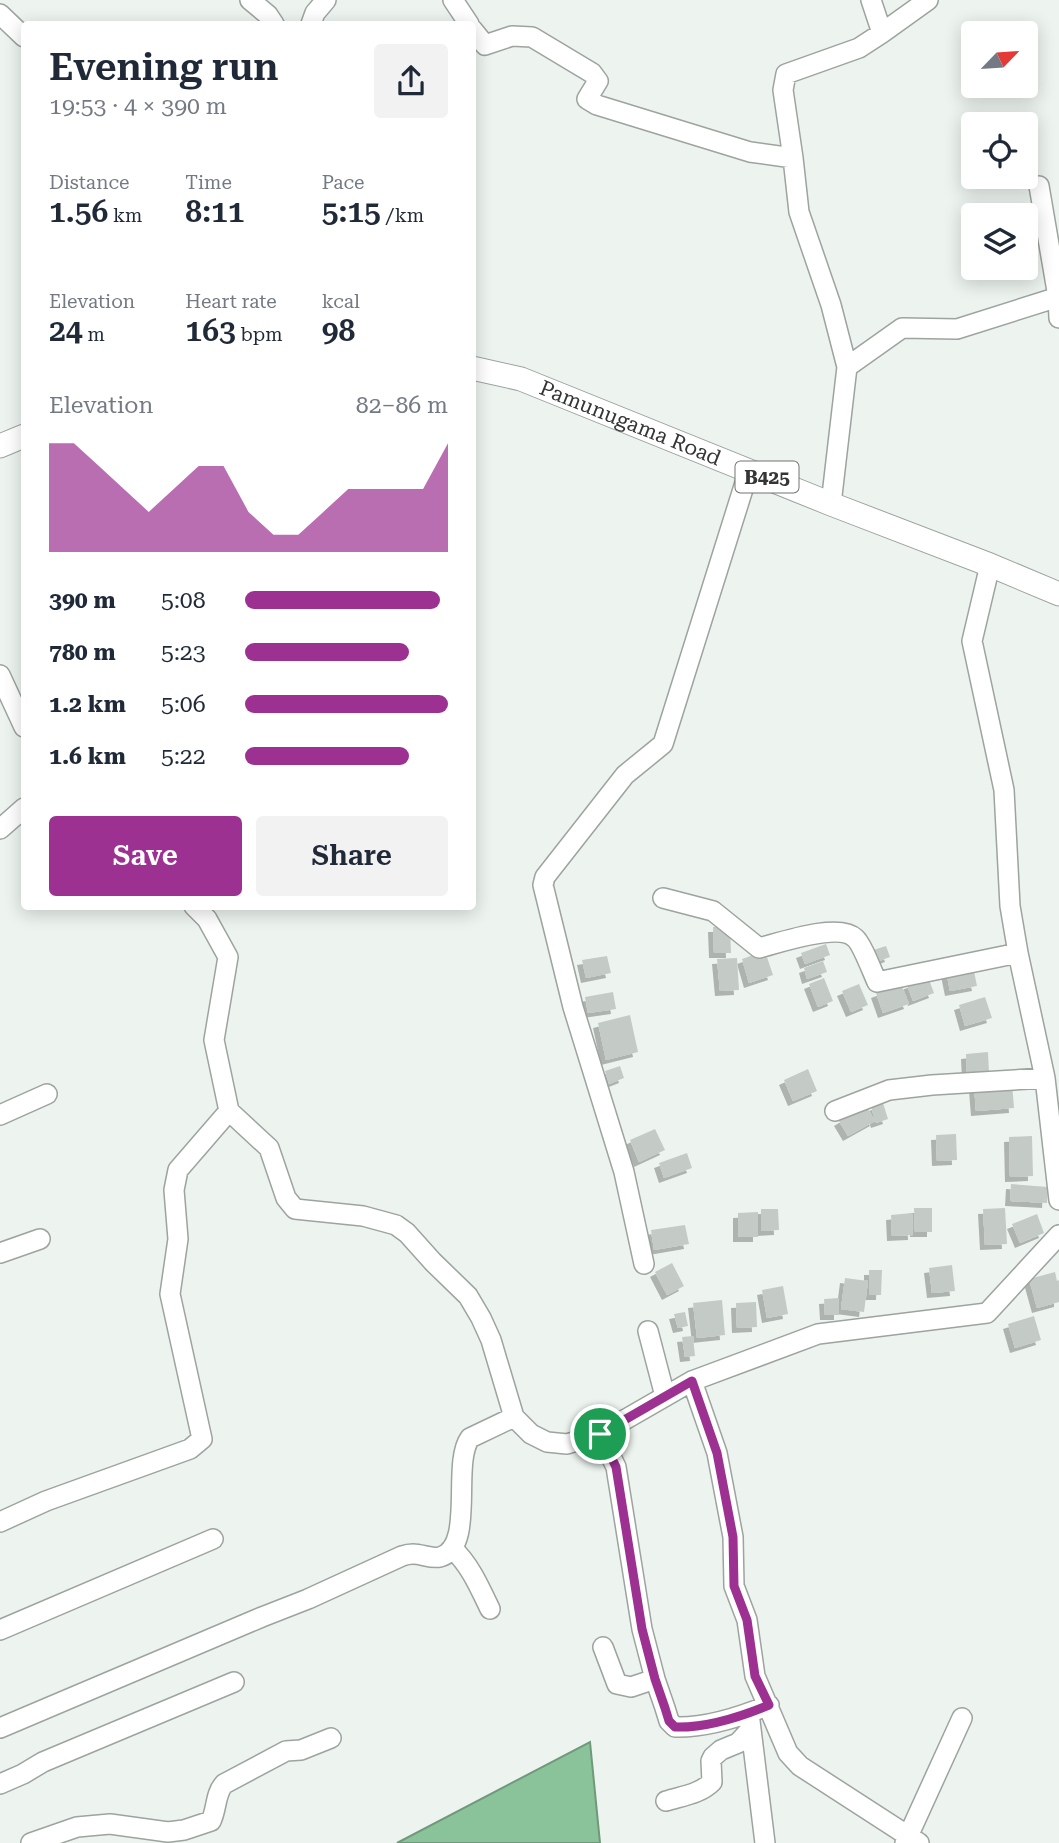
<!DOCTYPE html>
<meta charset="utf-8">
<style>
body{margin:0;font-family:"Roboto Serif",serif;background:#f2f2f3;color:#1f2937;height:100vh;display:flex;flex-direction:column;font-size:26px;white-space:nowrap}
*{box-sizing:border-box;margin:0}
p{font-size:23px;color:#747a83}
.icon{flex:none;width:38px;height:38px;fill:none;stroke:currentColor;stroke-width:2;stroke-linecap:round;stroke-linejoin:round}
.map{position:relative;flex:1;overflow:hidden}
.side{position:absolute;left:21px;top:21px;width:455px;height:889px;display:flex;flex-direction:column;background:#fff;border-radius:7px;box-shadow:0 4px 18px #0003}
.side>*{flex:none}
.needle{width:46px;rotate:65deg}
.tools{position:absolute;left:961px;top:21px;display:grid;gap:14px}
.tools a{display:grid;place-items:center;width:77px;height:77px;border-radius:7px;background:#fff;box-shadow:0 4px 18px #0003;font-size:35px}
.pin{position:absolute;display:grid;place-items:center;width:60px;height:60px;color:#fff;margin:-30px;border:4px solid #fff;border-radius:50%;box-shadow:0 2px 7px #0007}
.round{display:grid;place-items:center;flex:none;width:74px;height:74px;border-radius:7px;background:#f2f2f3}
.overview{display:flex;align-items:center;justify-content:space-between;height:119px;padding:0 28px}
h1{font-size:38px;font-weight:600;line-height:52px}
.figures{display:grid;grid-template-columns:repeat(3,1fr);gap:10px;height:119px;padding:7px 28px}
.figures div{display:grid;align-content:center}
.figures b{font-size:30px;font-weight:600}
.figures small{font-size:19px;font-weight:400}
.figures p{font-size:19px}
.chart{height:196px;padding:14px 28px}
.chart p{display:flex;justify-content:space-between}
.chart svg{width:100%;height:126px;margin-top:7px;fill:#9c3192;opacity:.7}
.button{display:flex;gap:14px;margin-top:auto;padding:14px 28px}
.button a{flex:1;height:80px;border-radius:7px;background:#9c3192;color:#fff;font-size:28px;font-weight:600;line-height:80px;text-align:center}
.button a+a{background:#f2f2f3;color:#1f2937}
ul{padding:0 28px;list-style:none;font-size:23px}
li{display:grid;grid-template-columns:112px 84px 1fr;align-items:center;height:52px}
li i{height:18px;border-radius:9px;background:#9c3192}
.map>svg:first-child{display:block}
.water{fill:#8ac399;stroke:#70997b;stroke-width:2}
.building{fill:#c4cbc6;filter:url(#shadow)}
.lines{fill:none;stroke-linecap:round;stroke-linejoin:round}
.minor-casing{stroke:#9da39e;stroke-width:22}
.major-casing{stroke:#9da39e;stroke-width:25}
.minor{stroke:#fff;stroke-width:19}
.major{stroke:#fff;stroke-width:23}
.route-casing{stroke:#fff;stroke-width:14}
.route{stroke:#9c3192;stroke-width:9}
.labels{text-anchor:middle;dominant-baseline:central;stroke-width:5;stroke-linejoin:round;paint-order:stroke}
.shield{fill:#fff;stroke:#717271;stroke-width:2}
.shield-label{font-size:19px;font-weight:bold;fill:#343634}
.street-label{font-size:21px;fill:#343634;stroke:#fff}
</style>
<div class="map">
<svg width="1059" height="1843" viewBox="0 0 1059 1843">
<defs>
<filter id="shadow"><feDropShadow dx="-5" dy="5" stdDeviation="0" flood-color="#0004"/></filter>
</defs>
<rect width="100%" height="100%" fill="#edf4ef"/>
<path class="water" d="M 590,1742 L 600,1843 L 397,1843 Z"/>
<path class="building" d="M 713,927 L 730,927 L 731,953 L 714,953 Z
M 826,944 L 830,955 L 805,964 L 801,953 Z
M 886,946 L 890,957 L 871,964 L 867,952 Z
M 765,951 L 773,975 L 749,983 L 742,959 Z
M 607,956 L 611,973 L 586,978 L 582,960 Z
M 737,958 L 739,990 L 720,991 L 717,959 Z
M 823,961 L 827,972 L 807,979 L 804,968 Z
M 973,966 L 977,986 L 950,991 L 946,971 Z
M 928,977 L 934,993 L 913,1001 L 907,985 Z
M 824,978 L 833,1001 L 818,1007 L 809,984 Z
M 859,984 L 868,1005 L 851,1012 L 842,991 Z
M 901,984 L 909,1004 L 883,1013 L 876,993 Z
M 613,992 L 616,1009 L 588,1013 L 585,997 Z
M 985,997 L 992,1018 L 965,1026 L 959,1005 Z
M 630,1015 L 638,1052 L 606,1060 L 598,1023 Z
M 988,1052 L 989,1073 L 967,1075 L 966,1054 Z
M 620,1066 L 624,1078 L 609,1084 L 605,1071 Z
M 808,1069 L 817,1091 L 793,1101 L 784,1080 Z
M 1012,1083 L 1014,1108 L 976,1111 L 974,1086 Z
M 883,1103 L 888,1119 L 876,1123 L 871,1107 Z
M 866,1105 L 875,1121 L 848,1136 L 839,1121 Z
M 655,1129 L 665,1150 L 639,1162 L 630,1140 Z
M 956,1134 L 957,1160 L 937,1161 L 936,1135 Z
M 1032,1136 L 1033,1176 L 1010,1177 L 1009,1137 Z
M 687,1153 L 692,1168 L 664,1178 L 659,1163 Z
M 1011,1184 L 1048,1187 L 1047,1203 L 1010,1201 Z
M 914,1208 L 932,1208 L 932,1232 L 915,1232 Z
M 1005,1208 L 1007,1244 L 985,1245 L 983,1209 Z
M 761,1209 L 778,1209 L 779,1230 L 761,1231 Z
M 758,1212 L 758,1237 L 738,1237 L 738,1213 Z
M 912,1213 L 913,1235 L 892,1236 L 891,1215 Z
M 1037,1214 L 1044,1233 L 1020,1243 L 1012,1224 Z
M 685,1225 L 689,1244 L 654,1250 L 651,1230 Z
M 672,1263 L 684,1286 L 667,1295 L 655,1272 Z
M 952,1265 L 955,1291 L 932,1293 L 929,1268 Z
M 869,1270 L 882,1270 L 881,1295 L 869,1295 Z
M 1055,1272 L 1057,1281 L 1059,1280 L 1059,1302 L 1037,1308 L 1029,1279 Z
M 845,1278 L 868,1281 L 864,1312 L 841,1309 Z
M 783,1286 L 788,1314 L 767,1318 L 762,1290 Z
M 839,1298 L 839,1315 L 825,1315 L 824,1299 Z
M 722,1300 L 725,1335 L 697,1338 L 693,1303 Z
M 756,1302 L 757,1327 L 737,1328 L 736,1303 Z
M 685,1312 L 688,1326 L 678,1328 L 674,1314 Z
M 1034,1316 L 1041,1340 L 1015,1348 L 1008,1324 Z
M 693,1336 L 695,1356 L 685,1357 L 682,1337 Z"/>
<g class="lines">
<defs>
<path id="minor" d="M 250,0 L 268,15 L 274,24
M 453,0 L 469,24
M 871,0 L 882,33 L 928,0
M 0,14 L 24,37
M 311,24 L 315,13 L 326,0
M 472,29 L 485,45 L 512,36 L 532,37 L 592,73 L 598,81 L 587,99 L 597,105 L 750,152 L 793,158
M 1058,297 L 1059,318
M 847,367 L 902,328 L 957,329 L 1058,297 L 1039,186
M 831,504 L 847,367 L 831,305 L 799,212 L 793,158 L 783,90 L 786,74 L 859,48 L 882,33
M 990,565 L 972,641 L 1004,790 L 1010,906 L 1018,953 L 1045,1078 L 1059,1200
M 0,675 L 24,727
M 0,829 L 24,808
M 663,898 L 713,911 L 759,948 C 779,943 839,922 855,938 C 862,944 872,971 877,982 L 1018,953
M 194,906 L 207,919 L 228,957 L 214,1040 L 229,1111 L 269,1148 L 286,1198 L 295,1209 L 363,1216 L 396,1225 L 407,1233 L 433,1262 L 468,1296 L 481,1318 L 491,1340 L 514,1417 L 531,1434 L 547,1442 L 567,1444 L 600,1434 L 692,1381 L 818,1334 L 987,1313 L 1059,1235
M 835,1111 L 889,1090 L 932,1085 L 1045,1078
M 0,1115 L 47,1094
M 0,1253 L 40,1239
M 644,1264 L 624,1172 L 573,1007 L 543,885 L 545,877 L 625,775 L 663,744 L 749,470
M 648,1331 L 665,1396
M 692,1381 L 717,1453 L 733,1537 L 734,1586 L 747,1620 L 755,1676 L 788,1753 L 800,1766 L 919,1843
M 600,1434 L 616,1467 L 642,1629 L 655,1679 L 665,1708 L 669,1721 L 675,1727 C 706,1728 740,1717 769,1705
M 0,1522 L 46,1501 L 190,1449 L 202,1439 L 170,1294 L 178,1239 L 174,1190 L 178,1170 L 229,1111
M 452,1548 C 470,1565 479,1586 490,1609
M 0,1630 L 213,1539
M 603,1647 L 617,1684 L 631,1687 L 655,1679
M 749,1713 L 765,1843
M 0,1728 L 262,1617 L 308,1599 L 402,1556 C 405,1555 409,1554 413,1554 C 422,1554 431,1559 440,1557 C 476,1547 451,1464 470,1438 L 514,1417
M 0,1784 L 23,1774 L 43,1762 L 234,1682
M 666,1801 C 682,1796 700,1794 712,1782 L 711,1761 L 713,1757 L 721,1750 L 738,1743 L 751,1729
M 31,1843 L 77,1827 L 110,1824 L 168,1832 L 184,1830 L 211,1821 C 217,1809 215,1794 224,1784 L 286,1751 L 301,1750 L 331,1738
M 905,1843 L 962,1718"/>
<g id="major">
<path id="s1" d="M 472,368 L 521,379 L 831,504 L 990,565 L 1059,594"/>
<path d="M 0,446 L 24,436"/>
</g>
</defs>
<use href="#minor" class="minor-casing"/>
<use href="#major" class="major-casing"/>
<use href="#minor" class="minor"/>
<use href="#major" class="major"/>
</g>
<g class="lines">
<defs>
<path id="route" d="M 692,1381 L 717,1453 L 733,1537 L 734,1586 L 747,1620 L 755,1676 L 769,1705 C 740,1717 706,1728 675,1727 L 669,1721 L 665,1708 L 655,1679 L 642,1629 L 616,1467 L 600,1434 Z"/>
</defs>
<use href="#route" class="route-casing"/>
<use href="#route" class="route"/>
</g>
<g class="labels">
<rect class="shield" x="735.5" y="461.5" width="63" height="31" rx="5"/>
<g class="shield-label">
<text x="767" y="477">B425</text>
</g>
<g class="street-label">
<text stroke="none"><textPath href="#s1" startOffset="168">Pamunugama Road</textPath></text>
</g>
</g>
</svg>
<div class="tools">
<a><svg class="needle" viewBox="-14 -14 28 28"><path d="M0-13l5 13h-10z" fill="#e53935"/><path d="M0 13l5-13h-10z" fill="#747a83"/></svg></a>
<a><svg class="icon" aria-label="locate" viewBox="0 0 24 24"><circle cx="12" cy="12" r="6"/><path d="M12 2v4M12 18v4M2 12h4M18 12h4"/></svg></a>
<a><svg class="icon" aria-label="layers" viewBox="0 0 24 24"><path d="M12 4l9 5-9 5-9-5zM3 14l9 5 9-5"/></svg></a>
</div>
<div class="pin" style="left:600px;top:1434px;background:#1e9e55"><svg class="icon" aria-label="arrive" viewBox="0 0 24 24"><path d="M6 21V4h12l-3 4 3 4H6"/></svg></div>
<section class="side">
<div class="overview"><div><h1>Evening run</h1><p>19:53 · 4 × 390 m</p></div><a class="round"><svg class="icon" aria-label="share" viewBox="0 0 24 24"><path d="M12 15V3M7 8l5-5 5 5M5 13v7h14v-7"/></svg></a></div>
<div class="figures">
<div><p>Distance</p><b>1.56<small> km</small></b></div>
<div><p>Time</p><b>8:11</b></div>
<div><p>Pace</p><b>5:15<small> /km</small></b></div>
</div>
<div class="figures">
<div><p>Elevation</p><b>24<small> m</small></b></div>
<div><p>Heart rate</p><b>163<small> bpm</small></b></div>
<div><p>kcal</p><b>98</b></div>
</div>
<div class="chart"><p><span>Elevation</span>82–86 m</p>
<svg viewBox="0 0 160 44" preserveAspectRatio="none"><path d="M0 44V6L10 6L20 14L30 22L40 30L50 22L60 14L70 14L80 30L90 38L100 38L110 30L120 22L130 22L140 22L150 22L160 6V44z"/></svg>
</div>
<ul>
<li><b>390 m</b>5:08<i style="width:96%"></i></li>
<li><b>780 m</b>5:23<i style="width:81%"></i></li>
<li><b>1.2 km</b>5:06<i style="width:100%"></i></li>
<li><b>1.6 km</b>5:22<i style="width:81%"></i></li>
</ul>
<div class="button"><a>Save</a><a>Share</a></div>
</section>
</div>
